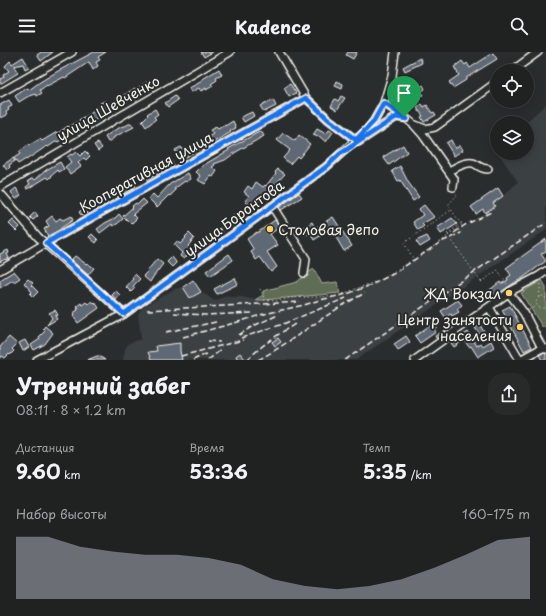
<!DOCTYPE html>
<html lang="ru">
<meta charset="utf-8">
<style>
body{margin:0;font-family:"Playpen Sans",sans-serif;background:#282a2a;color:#f1f3f6;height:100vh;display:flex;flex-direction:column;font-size:15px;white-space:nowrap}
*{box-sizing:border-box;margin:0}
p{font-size:13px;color:#a2a4a5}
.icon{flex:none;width:22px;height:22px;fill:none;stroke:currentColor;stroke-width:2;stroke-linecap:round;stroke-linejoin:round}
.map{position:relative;height:308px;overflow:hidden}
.details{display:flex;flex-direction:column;background:#202222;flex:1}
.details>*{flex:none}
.fabs{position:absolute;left:490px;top:12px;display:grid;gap:8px}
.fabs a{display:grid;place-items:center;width:44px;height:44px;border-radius:50%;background:#202222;box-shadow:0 2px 10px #0003,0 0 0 1px #3d3f40;font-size:20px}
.pin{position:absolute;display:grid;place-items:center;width:34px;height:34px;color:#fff;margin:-41px -17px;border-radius:50% 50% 50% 0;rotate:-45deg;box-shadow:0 0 4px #0007}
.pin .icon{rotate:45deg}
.round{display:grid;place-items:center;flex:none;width:42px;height:42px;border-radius:16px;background:#282a2a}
.headline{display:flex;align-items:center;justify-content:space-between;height:68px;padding:0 16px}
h1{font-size:22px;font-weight:700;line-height:30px}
.metrics{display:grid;grid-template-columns:repeat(3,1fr);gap:6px;height:68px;padding:4px 16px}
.metrics div{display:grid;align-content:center}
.metrics b{font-size:20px;font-weight:700}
.metrics small{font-size:11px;font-weight:400}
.metrics p{font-size:11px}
.chart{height:112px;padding:8px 16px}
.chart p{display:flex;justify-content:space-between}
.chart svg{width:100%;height:72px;margin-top:4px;fill:#8c9099;opacity:.7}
header{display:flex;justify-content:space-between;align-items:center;height:52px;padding:0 16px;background:#202222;font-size:18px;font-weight:700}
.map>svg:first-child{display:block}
.built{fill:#3a3f43}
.green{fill:#606d54;stroke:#aaaf9e}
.building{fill:#5e6875;stroke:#f4f1e8}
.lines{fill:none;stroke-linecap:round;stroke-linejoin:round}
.minor-casing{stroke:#f4f1e8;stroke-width:10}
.path{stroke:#f4f1e8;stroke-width:1;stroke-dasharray:1 3;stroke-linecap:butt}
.minor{stroke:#2a2d2e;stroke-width:7}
.rail{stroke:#f4f1e8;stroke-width:1.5;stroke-dasharray:6 3;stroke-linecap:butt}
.path-bridge{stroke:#f4f1e8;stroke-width:1;stroke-dasharray:1 3;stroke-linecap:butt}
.route-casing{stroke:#fff;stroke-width:8}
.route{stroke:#1a73e8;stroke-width:5}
.poi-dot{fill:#ffd166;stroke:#2a2d2e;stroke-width:1.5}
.labels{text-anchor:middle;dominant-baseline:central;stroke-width:4;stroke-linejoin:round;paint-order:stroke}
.street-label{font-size:14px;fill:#f4f1e8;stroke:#2a2d2e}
.poi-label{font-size:14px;fill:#f4f1e8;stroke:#2a2d2e;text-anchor:end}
</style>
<header><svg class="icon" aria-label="menu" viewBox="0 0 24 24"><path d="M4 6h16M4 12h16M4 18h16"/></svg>Kadence<svg class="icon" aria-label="search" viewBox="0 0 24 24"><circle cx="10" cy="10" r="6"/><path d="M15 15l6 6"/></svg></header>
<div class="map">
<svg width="546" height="308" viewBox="0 0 546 308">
<rect width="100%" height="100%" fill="#2a2d2e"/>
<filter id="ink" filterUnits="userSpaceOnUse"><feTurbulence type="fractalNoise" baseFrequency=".025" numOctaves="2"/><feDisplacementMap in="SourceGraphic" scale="8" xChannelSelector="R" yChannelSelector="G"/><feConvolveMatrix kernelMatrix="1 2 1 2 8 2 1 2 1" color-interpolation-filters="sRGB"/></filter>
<g filter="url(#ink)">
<path class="built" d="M 546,52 L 546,178 L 356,308 L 123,308 L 125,297 L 129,291 L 141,287 L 138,262 L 142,256 L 174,237 L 183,235 L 190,246 L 201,240 L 215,249 L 223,245 L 242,245 L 255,248 L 278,249 L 289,246 L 337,244 L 380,228 L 382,227 L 383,229 L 495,154 L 493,151 L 503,144 L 518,130 L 498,101 L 527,101 L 527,71 L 525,71 Z"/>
<path class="green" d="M 314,217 L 322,232 L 337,230 L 340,241 L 264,248 L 255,248 L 263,243 L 263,239 L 297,230 L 306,222 Z
M 542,228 L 546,235 L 546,274 L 543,276 L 521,241 Z"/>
<path class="building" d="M 41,0 L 53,0 L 41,9 L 37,3 Z
M 94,0 L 106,0 L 98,5 L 100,8 L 96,10 L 98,14 L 93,18 L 89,10 L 65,26 L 64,25 L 47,34 L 47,33 L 40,38 L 42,41 L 37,44 L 36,42 L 27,45 L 19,50 L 15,44 L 24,38 L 28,36 L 29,38 L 40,30 L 58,19 Z
M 201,0 L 213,0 L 204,5 Z
M 348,0 L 357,0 L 353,7 L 346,3 Z
M 493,1 L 497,7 L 474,21 L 466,26 L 466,28 L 453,36 L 449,30 L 459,23 L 454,15 L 462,9 L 465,13 L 467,11 L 470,16 Z
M 23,5 L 29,15 L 25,17 L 23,12 L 14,14 L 18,21 L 0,32 L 0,27 L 4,25 L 3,23 L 9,19 L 5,14 L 10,9 L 12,12 Z
M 420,6 L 422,11 L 405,19 L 403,15 Z
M 219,17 L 222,23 L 216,26 L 217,28 L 211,32 L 213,34 L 206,38 L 206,36 L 201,39 L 199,36 L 191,40 L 189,36 L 197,32 L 202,29 L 201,28 Z
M 155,26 L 159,31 L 155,34 L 155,33 L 145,39 L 144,38 L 135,45 L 135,44 L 125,50 L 87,73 L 86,71 L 58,90 L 57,89 L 48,95 L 47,94 L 26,108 L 26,107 L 18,112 L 14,106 L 20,102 L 19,100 L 28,93 L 28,94 L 40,87 L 42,89 L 57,80 L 58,81 L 68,74 L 69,75 L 91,61 L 98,57 L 97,55 L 101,53 L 100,51 L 105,49 L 108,54 L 135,36 L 136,37 L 147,30 L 148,31 Z
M 411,26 L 415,38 L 423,33 L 425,37 L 421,40 L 423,43 L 418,45 L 417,42 L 412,45 L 410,41 L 406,28 Z
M 337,29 L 343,32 L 342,37 L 335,34 Z
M 290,32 L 296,41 L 289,45 L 284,36 Z
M 175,44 L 178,48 L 168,55 L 165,51 Z
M 341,44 L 345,46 L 337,58 L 331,54 L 335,47 L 338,49 Z
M 9,48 L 12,54 L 8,56 L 9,58 L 6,60 L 7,63 L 1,66 L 0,63 L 0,53 Z
M 273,48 L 276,54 L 264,60 L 260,54 L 265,51 L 265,52 Z
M 422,52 L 424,55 L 427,53 L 432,61 L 434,60 L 436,63 L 424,70 L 421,65 L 423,64 L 417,56 Z
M 155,57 L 158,62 L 154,65 L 156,67 L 146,75 L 142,69 L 148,63 L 147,62 Z
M 252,60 L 254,64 L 244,70 L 241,65 Z
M 233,69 L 236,76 L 230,79 L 231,80 L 207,94 L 207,93 L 180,108 L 175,98 L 181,95 L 184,100 L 213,82 L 210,78 L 216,75 L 218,77 L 225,73 L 225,74 Z
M 131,71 L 134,75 L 114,85 L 114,86 L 108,90 L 105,85 L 113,79 L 123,74 L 123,75 Z
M 317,77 L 326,82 L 329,78 L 333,80 L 326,90 L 319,84 L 318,85 L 313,83 Z
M 261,79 L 264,84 L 236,100 L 225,108 L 214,112 L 215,113 L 212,115 L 217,119 L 213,125 L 211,124 L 205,132 L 198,128 L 201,124 L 196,120 L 202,114 L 229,98 L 228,97 Z
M 283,81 L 295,89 L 299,83 L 310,92 L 299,106 L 297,104 L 290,112 L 283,106 L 290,98 L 277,88 Z
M 451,88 L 455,96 L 460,93 L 463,98 L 454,104 L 446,91 Z
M 98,91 L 102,96 L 98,99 L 94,93 Z
M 403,93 L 407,100 L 389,113 L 383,105 Z
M 85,99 L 90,104 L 86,108 L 84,106 L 78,111 L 81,114 L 70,122 L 65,115 L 71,110 L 67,105 L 71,102 L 72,103 L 76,100 L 80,104 Z
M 13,106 L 15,109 L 9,113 L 10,115 L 7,118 L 3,113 Z
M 170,107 L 173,112 L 161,121 L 155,123 L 147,128 L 143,123 L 154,114 L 155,115 L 162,111 L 163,112 Z
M 60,110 L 64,117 L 59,120 L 58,118 L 51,124 L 52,124 L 49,127 L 47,125 L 39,130 L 27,137 L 26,135 L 30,132 L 28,129 L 33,126 L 35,128 L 46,118 Z
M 400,114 L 408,130 L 419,145 L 413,149 L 400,128 L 398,129 L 392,119 Z
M 278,117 L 285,122 L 252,156 L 245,149 L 249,144 L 244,140 L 248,134 L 252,137 L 256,130 L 263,135 L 265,133 L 266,134 L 276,121 L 275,120 Z
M 188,121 L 191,127 L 186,130 L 185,129 L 174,137 L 176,138 L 170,144 L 169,143 L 157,155 L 149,147 L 153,142 L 157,146 L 170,132 Z
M 132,130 L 136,134 L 118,145 L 113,138 L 120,133 L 123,137 Z
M 16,136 L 21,143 L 16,147 L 11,140 Z
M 498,136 L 503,144 L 493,151 L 495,154 L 485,161 L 483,157 L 476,162 L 471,155 Z
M 299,141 L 302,145 L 281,158 L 279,155 Z
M 143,147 L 147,151 L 133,162 L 137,166 L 131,172 L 123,164 L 133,155 L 132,154 L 136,151 L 138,152 Z
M 424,153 L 434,165 L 422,172 L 424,174 L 418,178 L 413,170 L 423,163 L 419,157 Z
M 84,156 L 87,161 L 83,164 L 82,162 L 81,163 L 79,160 Z
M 35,160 L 38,164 L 33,168 L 30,165 Z
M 119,162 L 123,167 L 117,172 L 113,174 L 112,172 L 100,181 L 97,177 L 105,171 L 115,166 Z
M 234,163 L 238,167 L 233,172 L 229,168 Z
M 52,164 L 56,169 L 60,166 L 63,168 L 71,164 L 73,168 L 61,176 L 61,177 L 48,184 L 44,177 L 49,174 L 46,169 Z
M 333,165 L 352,194 L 344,199 L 331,177 L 314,188 L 310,181 L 308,183 L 303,176 L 312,170 L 315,176 Z
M 452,166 L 457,172 L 441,182 L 437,176 Z
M 13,168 L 20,175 L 16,179 L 9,172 Z
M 275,168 L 280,175 L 270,182 L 278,193 L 267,200 L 277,215 L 271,220 L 260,205 L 256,208 L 251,200 L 254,198 L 247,187 L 257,180 L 257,181 Z
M 219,176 L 223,180 L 220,183 L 218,182 L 211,189 L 207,185 L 211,182 L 212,183 Z
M 189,181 L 194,186 L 188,194 L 192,198 L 184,207 L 180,204 L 182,201 L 174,193 L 177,189 L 180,192 L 186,186 L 185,185 Z
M 92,182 L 98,188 L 96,191 L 89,185 Z
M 427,184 L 430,189 L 420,195 L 416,189 Z
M 546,187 L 546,199 L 541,202 L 546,209 L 520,228 L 519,228 L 508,235 L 491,247 L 487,240 L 500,230 L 501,232 L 508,228 L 507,226 L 511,223 L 506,216 Z
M 8,198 L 9,201 L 7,202 L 9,206 L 6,208 L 5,207 L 0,210 L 0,202 Z
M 229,202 L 233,208 L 210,224 L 206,219 Z
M 75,204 L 86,212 L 87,211 L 94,216 L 88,223 L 71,208 Z
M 172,205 L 176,210 L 176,211 L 172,215 L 167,210 Z
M 157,207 L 163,212 L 153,225 L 150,230 L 143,224 L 148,219 L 147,219 Z
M 14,219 L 20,226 L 14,230 L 13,228 L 0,236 L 0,228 Z
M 135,222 L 140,227 L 134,233 L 133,235 L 135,236 L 131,240 L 126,235 L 133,227 L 132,226 Z
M 235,226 L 238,232 L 217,242 L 214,237 Z
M 28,227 L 33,231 L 31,233 L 38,240 L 33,245 L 30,242 L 32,240 L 24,231 Z
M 193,228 L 201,240 L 190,246 L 183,235 Z
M 116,239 L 120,243 L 116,248 L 112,243 Z
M 458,248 L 462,253 L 457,257 L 459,260 L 452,264 L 451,262 L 445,265 L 441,259 Z
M 92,249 L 94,251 L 95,250 L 99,256 L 78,271 L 73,264 L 75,263 L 73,261 L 78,258 L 77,257 L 79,256 L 77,254 L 81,251 L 82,253 L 86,250 L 88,252 Z
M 510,254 L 532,295 L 524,299 L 502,258 Z
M 55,258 L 58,263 L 55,264 L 57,267 L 47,273 L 52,266 L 49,261 Z
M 436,269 L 439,273 L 434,277 L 436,280 L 420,291 L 415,284 Z
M 480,273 L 484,280 L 480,283 L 475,276 Z
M 45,274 L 53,281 L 45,292 L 34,298 L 31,293 L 40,287 L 39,285 L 45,279 L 43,277 Z
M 451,275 L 452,275 L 436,286 L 435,284 Z
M 468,280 L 477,294 L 481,291 L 483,294 L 491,289 L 494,295 L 478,305 L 471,294 L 469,295 L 464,288 L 454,295 L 451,291 Z
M 406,284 L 410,290 L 398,298 L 394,292 Z
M 9,285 L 17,292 L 12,297 L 14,299 L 10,303 L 9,302 L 5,306 L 2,304 L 0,307 L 0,295 Z
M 278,286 L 281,290 L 275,294 L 272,290 Z
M 25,288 L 29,295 L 23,299 L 19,291 Z
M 180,291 L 180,299 L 182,308 L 151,308 L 148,300 L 157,299 L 156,294 Z
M 240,301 L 246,308 L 238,308 L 236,304 Z
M 543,301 L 546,302 L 546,308 L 542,308 L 539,303 Z
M 97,304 L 99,304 L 105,308 L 87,308 Z"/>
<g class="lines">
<defs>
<path id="minor" d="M 279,0 L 306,46 L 328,67 L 356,88
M 512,19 L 538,0
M 0,41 L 72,0
M 384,51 L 407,67 L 413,72 L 425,77 L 435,75 L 497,30
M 415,74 L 423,83 L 454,127 L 453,135
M 358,90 L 396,65 L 404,66
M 449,119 C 455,116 466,109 473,111 C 479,113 480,117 488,117
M 0,135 L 230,0
M 0,141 L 38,185 L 124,262
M 272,154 L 306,207 L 304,221
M 0,218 L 46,191 L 306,46
M 509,241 L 524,261 L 542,296 L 546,297
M 489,255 L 520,308
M 37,308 L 124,262 L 326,115 L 367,78 L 374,69 L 384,51 L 392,24 L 395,0
M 415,308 L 511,239 L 539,224 L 546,219
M 520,308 L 542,296"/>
</defs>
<use href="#minor" class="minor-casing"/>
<path class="path" d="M 448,183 L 463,172 L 459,169 L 448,153 L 457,143 L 455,140
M 413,208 L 446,186 L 447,182 L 461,171
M 481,230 L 498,218 L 508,234
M 260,237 L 263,243 L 264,248 L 278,249 L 289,246 L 337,244 L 382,227 L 412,208 L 413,206 L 404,191 L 451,158
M 539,245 L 541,230
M 546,246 L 543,244 L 539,245 L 536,250 C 537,256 541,258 546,255
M 529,258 L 536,254"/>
<use href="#minor" class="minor"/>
<path class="rail" d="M 454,181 L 465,173 L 493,159
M 147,258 L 300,250
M 174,261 L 205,263 L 255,261
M 166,280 L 216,270
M 239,283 L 253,274 L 278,263
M 183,285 L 238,270 L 260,263 L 304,253 L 320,248 L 347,242 L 371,233 L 393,222 L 441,190 L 461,181
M 241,286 L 283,272 L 346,246
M 208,289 L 220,290
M 181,304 L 243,288
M 193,308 L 206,302
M 208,308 L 222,297
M 247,308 C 262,293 278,282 297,271
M 258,308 C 295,288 327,260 365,241
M 345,308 L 546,171"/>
<path class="path-bridge" d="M 448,183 L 481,230"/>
</g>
</g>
<g class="lines" filter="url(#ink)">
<defs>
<path id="route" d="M 306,46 L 328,67 L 356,88 L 374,69 L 384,51 L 407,67 L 396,65 L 340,102 L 326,115 L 124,262 L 46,191 Z"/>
</defs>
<use href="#route" class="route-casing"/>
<use href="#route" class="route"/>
</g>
<g class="poi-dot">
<circle cx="270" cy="177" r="4"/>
<circle cx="509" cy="241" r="4"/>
<circle cx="520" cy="275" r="4"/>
</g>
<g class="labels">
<g class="street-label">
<text transform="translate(108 56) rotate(-30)">улица Шевченко</text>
<text transform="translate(146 120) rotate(-29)">Кооперативная улица</text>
<text transform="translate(234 166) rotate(-36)">улица Боронтова</text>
</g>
<g class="poi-label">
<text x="278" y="177" text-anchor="start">Столовая депо</text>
<text x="501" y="241">ЖД Вокзал</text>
<text x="512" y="267">Центр занятости<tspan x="512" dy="16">населения</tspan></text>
</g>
</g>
</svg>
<div class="fabs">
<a><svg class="icon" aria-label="locate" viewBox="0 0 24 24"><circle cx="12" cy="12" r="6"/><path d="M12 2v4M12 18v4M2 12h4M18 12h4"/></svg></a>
<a><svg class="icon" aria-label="layers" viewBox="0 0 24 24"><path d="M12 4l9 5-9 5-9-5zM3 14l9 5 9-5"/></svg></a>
</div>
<div class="pin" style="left:404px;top:65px;background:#1e9e55"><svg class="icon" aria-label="arrive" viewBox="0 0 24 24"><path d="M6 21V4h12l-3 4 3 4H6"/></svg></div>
</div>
<section class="details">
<div class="headline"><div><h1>Утренний забег</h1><p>08:11 · 8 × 1.2 km</p></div><a class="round"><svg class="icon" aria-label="share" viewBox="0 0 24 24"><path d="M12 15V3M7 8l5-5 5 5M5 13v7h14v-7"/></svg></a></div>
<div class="metrics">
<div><p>Дистанция</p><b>9.60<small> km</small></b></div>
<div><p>Время</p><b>53:36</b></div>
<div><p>Темп</p><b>5:35<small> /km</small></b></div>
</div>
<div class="chart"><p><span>Набор высоты</span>160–175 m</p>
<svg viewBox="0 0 160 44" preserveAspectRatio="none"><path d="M0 44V6L10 6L20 12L30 15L40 17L50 17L60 19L70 23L80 32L90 36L100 38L110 36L120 32L130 25L140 17L150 8L160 6V44z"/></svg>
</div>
</section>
